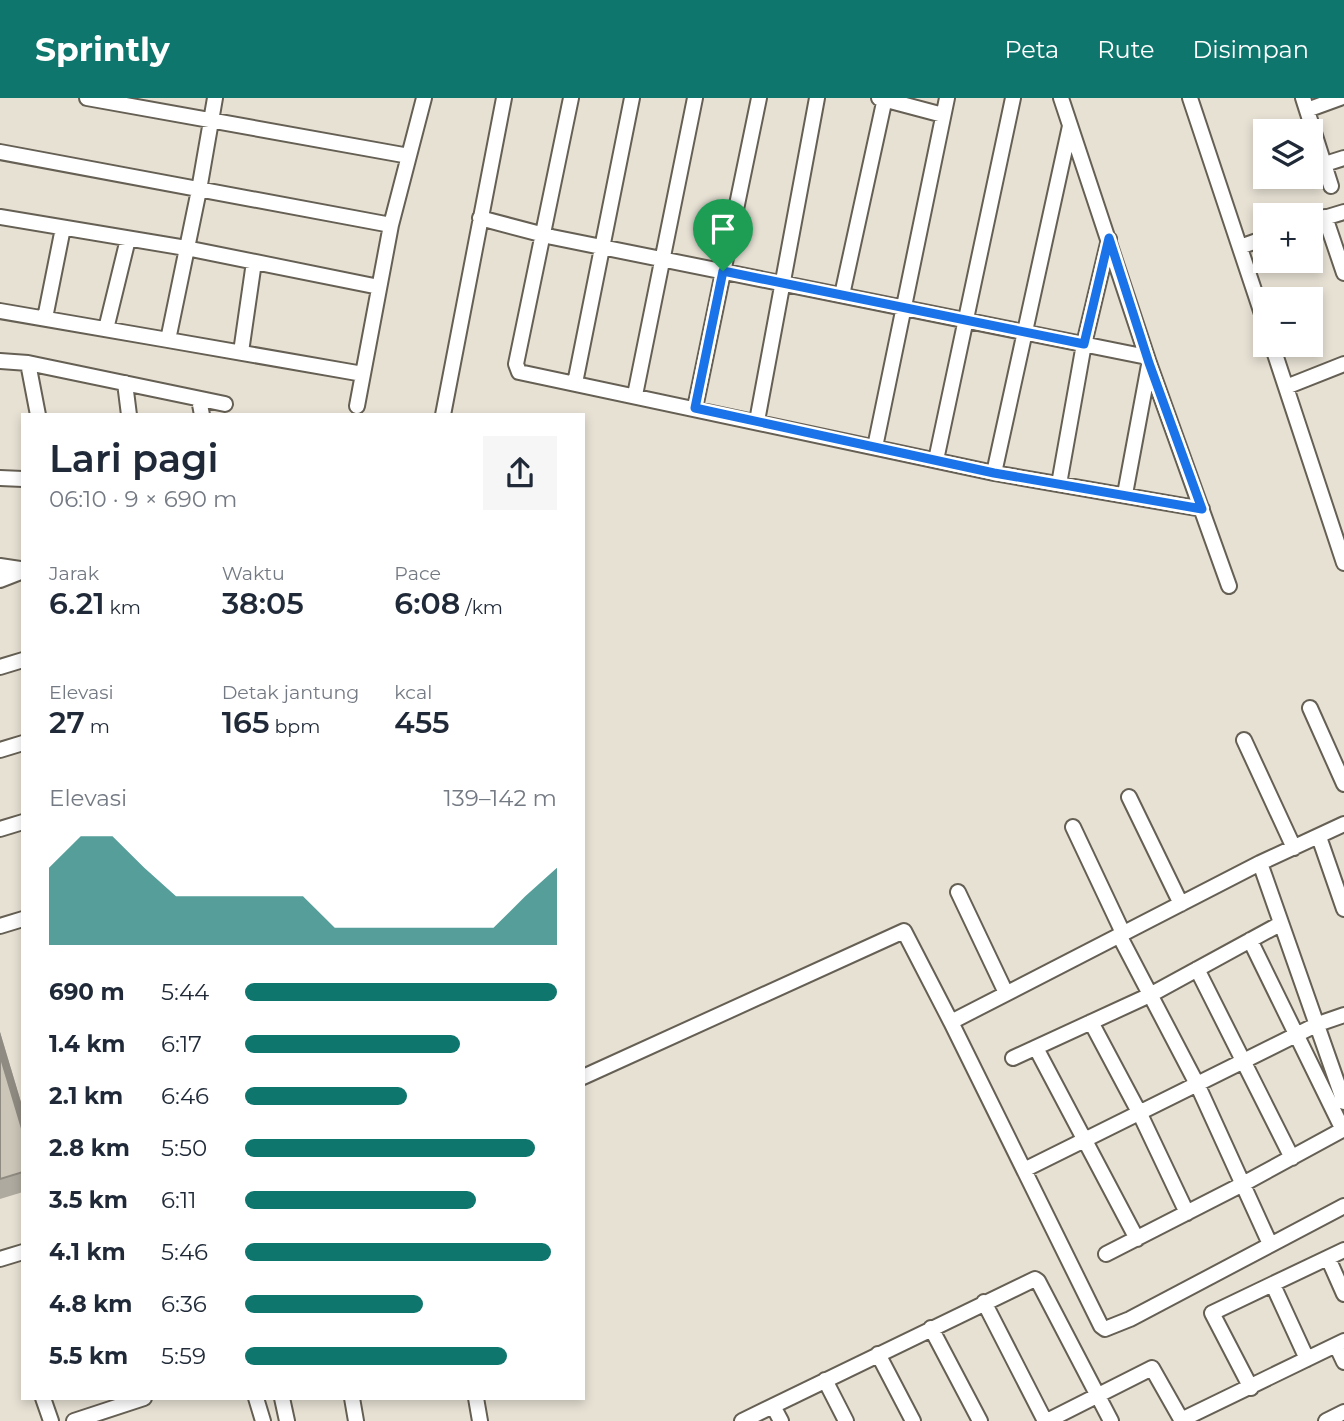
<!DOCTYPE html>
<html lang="id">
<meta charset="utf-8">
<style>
body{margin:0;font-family:Montserrat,sans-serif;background:#f6f6f7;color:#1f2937;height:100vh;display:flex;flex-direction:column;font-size:26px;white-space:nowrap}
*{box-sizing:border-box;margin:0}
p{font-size:23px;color:#747a83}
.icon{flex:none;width:38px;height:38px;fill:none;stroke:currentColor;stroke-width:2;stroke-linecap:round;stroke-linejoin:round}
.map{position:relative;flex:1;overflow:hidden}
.side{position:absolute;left:21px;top:315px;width:564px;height:987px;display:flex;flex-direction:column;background:#fff;border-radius:0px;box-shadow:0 4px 10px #0003}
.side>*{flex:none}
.buttons{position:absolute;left:1253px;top:21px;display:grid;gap:14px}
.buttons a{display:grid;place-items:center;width:70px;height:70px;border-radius:0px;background:#fff;box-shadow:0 4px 10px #0003;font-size:35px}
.pin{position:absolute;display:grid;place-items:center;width:60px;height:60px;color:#fff;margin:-72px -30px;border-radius:50% 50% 50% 0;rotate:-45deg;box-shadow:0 0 7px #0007}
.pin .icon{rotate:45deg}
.round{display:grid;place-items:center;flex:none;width:74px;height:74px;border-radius:0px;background:#f6f6f7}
.headline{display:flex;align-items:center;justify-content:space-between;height:119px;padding:0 28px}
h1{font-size:38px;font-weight:600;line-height:52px}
.metrics{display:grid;grid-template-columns:repeat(3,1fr);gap:10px;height:119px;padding:7px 28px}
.metrics div{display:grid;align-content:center}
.metrics b{font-size:30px;font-weight:600}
.metrics small{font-size:19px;font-weight:400}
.metrics p{font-size:19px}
.chart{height:196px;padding:14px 28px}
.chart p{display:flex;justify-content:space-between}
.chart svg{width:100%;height:126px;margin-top:7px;fill:#0f766e;opacity:.7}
ul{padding:0 28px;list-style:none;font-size:23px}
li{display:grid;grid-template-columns:112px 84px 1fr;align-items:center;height:52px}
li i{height:18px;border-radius:9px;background:#0f766e}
header{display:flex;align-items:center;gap:42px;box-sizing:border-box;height:98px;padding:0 35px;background:#0f766e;color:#fff}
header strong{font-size:33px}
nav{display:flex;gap:38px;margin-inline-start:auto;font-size:24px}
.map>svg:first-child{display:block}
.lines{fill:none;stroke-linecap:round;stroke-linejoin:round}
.minor-casing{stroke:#655f54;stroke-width:18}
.minor{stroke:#fff;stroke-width:14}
.wall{fill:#afaa9f}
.shaded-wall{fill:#8f8b82}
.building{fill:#ccc6b9;stroke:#8f8b82;stroke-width:2}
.route-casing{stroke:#fff;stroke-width:14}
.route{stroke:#1a73e8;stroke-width:9}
</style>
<header>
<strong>Sprintly</strong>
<nav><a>Peta</a><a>Rute</a><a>Disimpan</a></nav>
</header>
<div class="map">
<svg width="1344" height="1323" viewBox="0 0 1344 1323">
<rect width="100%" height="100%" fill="#e7e1d4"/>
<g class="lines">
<defs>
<path id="minor" d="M 87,0 L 409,58
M 571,0 L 516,266 L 519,274 L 994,375 L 1202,411
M 879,0 L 943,17
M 1061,0 L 1149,265 L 1229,488
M 1190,0 L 1265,225
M 1303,0 L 1331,88
M 1307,12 L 1340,0
M 0,54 L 391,127
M 1325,66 L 1344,60
M 0,119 L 186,150 L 379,189
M 1325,119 L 1344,175
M 480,120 L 552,139 L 1147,259
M 1311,124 L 1344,114
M 1240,149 L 1265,140
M 842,197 L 885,0
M 0,213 L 168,242 L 199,92 L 215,0
M 45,220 L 63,130
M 106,231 L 128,141
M 168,242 L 363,276
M 1272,247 L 1344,465
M 241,254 L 254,164
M 0,263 L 28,265 L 225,306
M 28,265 L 38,317
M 125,285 L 129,317
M 575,285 L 632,0
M 1286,289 L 1344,266
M 635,297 L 695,0
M 199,301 L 202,317
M 357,308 L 391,127 L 424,0
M 695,310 L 759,0
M 443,317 L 504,0
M 757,323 L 817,0
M 875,349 L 947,0
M 936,362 L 1013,0
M 994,375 L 1070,28
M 0,380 L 23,381
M 1059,386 L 1084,246 L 1109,141
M 1125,396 L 1149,267
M 0,468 L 20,471 L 18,475 L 0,482
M 0,569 L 23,562
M 1310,610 L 1344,686
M 1244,642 L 1294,750
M 0,652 L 23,645
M 1129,699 L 1181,806
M 1344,726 L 1260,765 L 951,924 L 1101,1228 L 1105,1231 L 1130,1221 L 1344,1108
M 1073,729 L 1123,835
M 0,731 L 23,724
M 1319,739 L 1344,811
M 1260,765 L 1344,1004
M 958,794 L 1006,895
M 0,828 L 23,821
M 1119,837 L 1198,988 L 1270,1146
M 1250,842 L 1343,1032
M 1197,871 L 1292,1060
M 1091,924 L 1140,1016 L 1187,1115
M 1036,950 L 1137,1141
M 1013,960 L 1150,897 L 1280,826
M 583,979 L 904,833 L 951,924
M 1026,1071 L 1318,926 L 1344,917
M 1106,1156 L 1243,1086 L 1344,1031
M 1328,1160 L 1344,1196
M 0,1161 L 23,1154
M 1273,1187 L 1307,1261
M 984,1204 L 1045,1323
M 931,1230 L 980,1323
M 1336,1247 L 1344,1264
M 878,1256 L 913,1323
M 825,1282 L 846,1323
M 1251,1290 L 1212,1215 L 1344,1152
M 43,1300 L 51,1323
M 256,1300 L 263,1323
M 282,1300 L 287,1323
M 352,1300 L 356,1323
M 476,1300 L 480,1323
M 773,1308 L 781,1323
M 1181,1322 L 1344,1243
M 74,1323 L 144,1300
M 742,1323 L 1035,1181 L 1038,1183 L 1111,1323
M 1047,1323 L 1152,1270 L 1182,1323
M 1326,1323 L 1344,1314"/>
</defs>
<use href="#minor" class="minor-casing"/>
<use href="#minor" class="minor"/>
</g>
<path class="wall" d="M 0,934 L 23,1011 L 23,1094 L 0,1101 Z"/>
<path class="shaded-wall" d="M 0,934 L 23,1011 L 23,1034 L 0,957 Z"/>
<path class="building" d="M 0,957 L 23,1034 L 23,1074 L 0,1081 Z"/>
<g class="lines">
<defs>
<path id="route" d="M 1109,140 L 1149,265 L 1202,411 L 994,375 L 695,310 L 723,173 L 1084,246 Z"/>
</defs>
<use href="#route" class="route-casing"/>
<use href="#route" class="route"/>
</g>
</svg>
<div class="buttons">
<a><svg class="icon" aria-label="layers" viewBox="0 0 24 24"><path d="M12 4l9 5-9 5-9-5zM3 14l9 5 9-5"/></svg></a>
<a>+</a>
<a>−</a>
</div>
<div class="pin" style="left:723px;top:173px;background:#1e9e55"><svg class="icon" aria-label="arrive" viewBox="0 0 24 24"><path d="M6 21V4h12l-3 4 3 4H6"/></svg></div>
<section class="side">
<div class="headline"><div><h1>Lari pagi</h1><p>06:10 · 9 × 690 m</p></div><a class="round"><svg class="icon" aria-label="share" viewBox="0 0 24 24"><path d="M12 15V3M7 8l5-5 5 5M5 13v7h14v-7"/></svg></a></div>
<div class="metrics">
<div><p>Jarak</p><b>6.21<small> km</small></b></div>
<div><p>Waktu</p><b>38:05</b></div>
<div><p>Pace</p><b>6:08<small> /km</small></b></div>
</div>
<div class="metrics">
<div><p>Elevasi</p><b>27<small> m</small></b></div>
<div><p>Detak jantung</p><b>165<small> bpm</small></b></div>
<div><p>kcal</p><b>455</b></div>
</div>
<div class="chart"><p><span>Elevasi</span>139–142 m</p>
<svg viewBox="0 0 160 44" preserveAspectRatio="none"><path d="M0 44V17L10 6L20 6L30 17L40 27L50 27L60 27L70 27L80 27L90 38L100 38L110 38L120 38L130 38L140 38L150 27L160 17V44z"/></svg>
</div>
<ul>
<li><b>690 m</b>5:44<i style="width:100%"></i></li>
<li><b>1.4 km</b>6:17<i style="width:69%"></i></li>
<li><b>2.1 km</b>6:46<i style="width:52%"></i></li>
<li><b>2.8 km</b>5:50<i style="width:93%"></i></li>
<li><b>3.5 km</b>6:11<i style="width:74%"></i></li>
<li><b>4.1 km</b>5:46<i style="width:98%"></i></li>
<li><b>4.8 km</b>6:36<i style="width:57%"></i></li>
<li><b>5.5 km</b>5:59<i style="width:84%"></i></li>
</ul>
</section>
</div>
